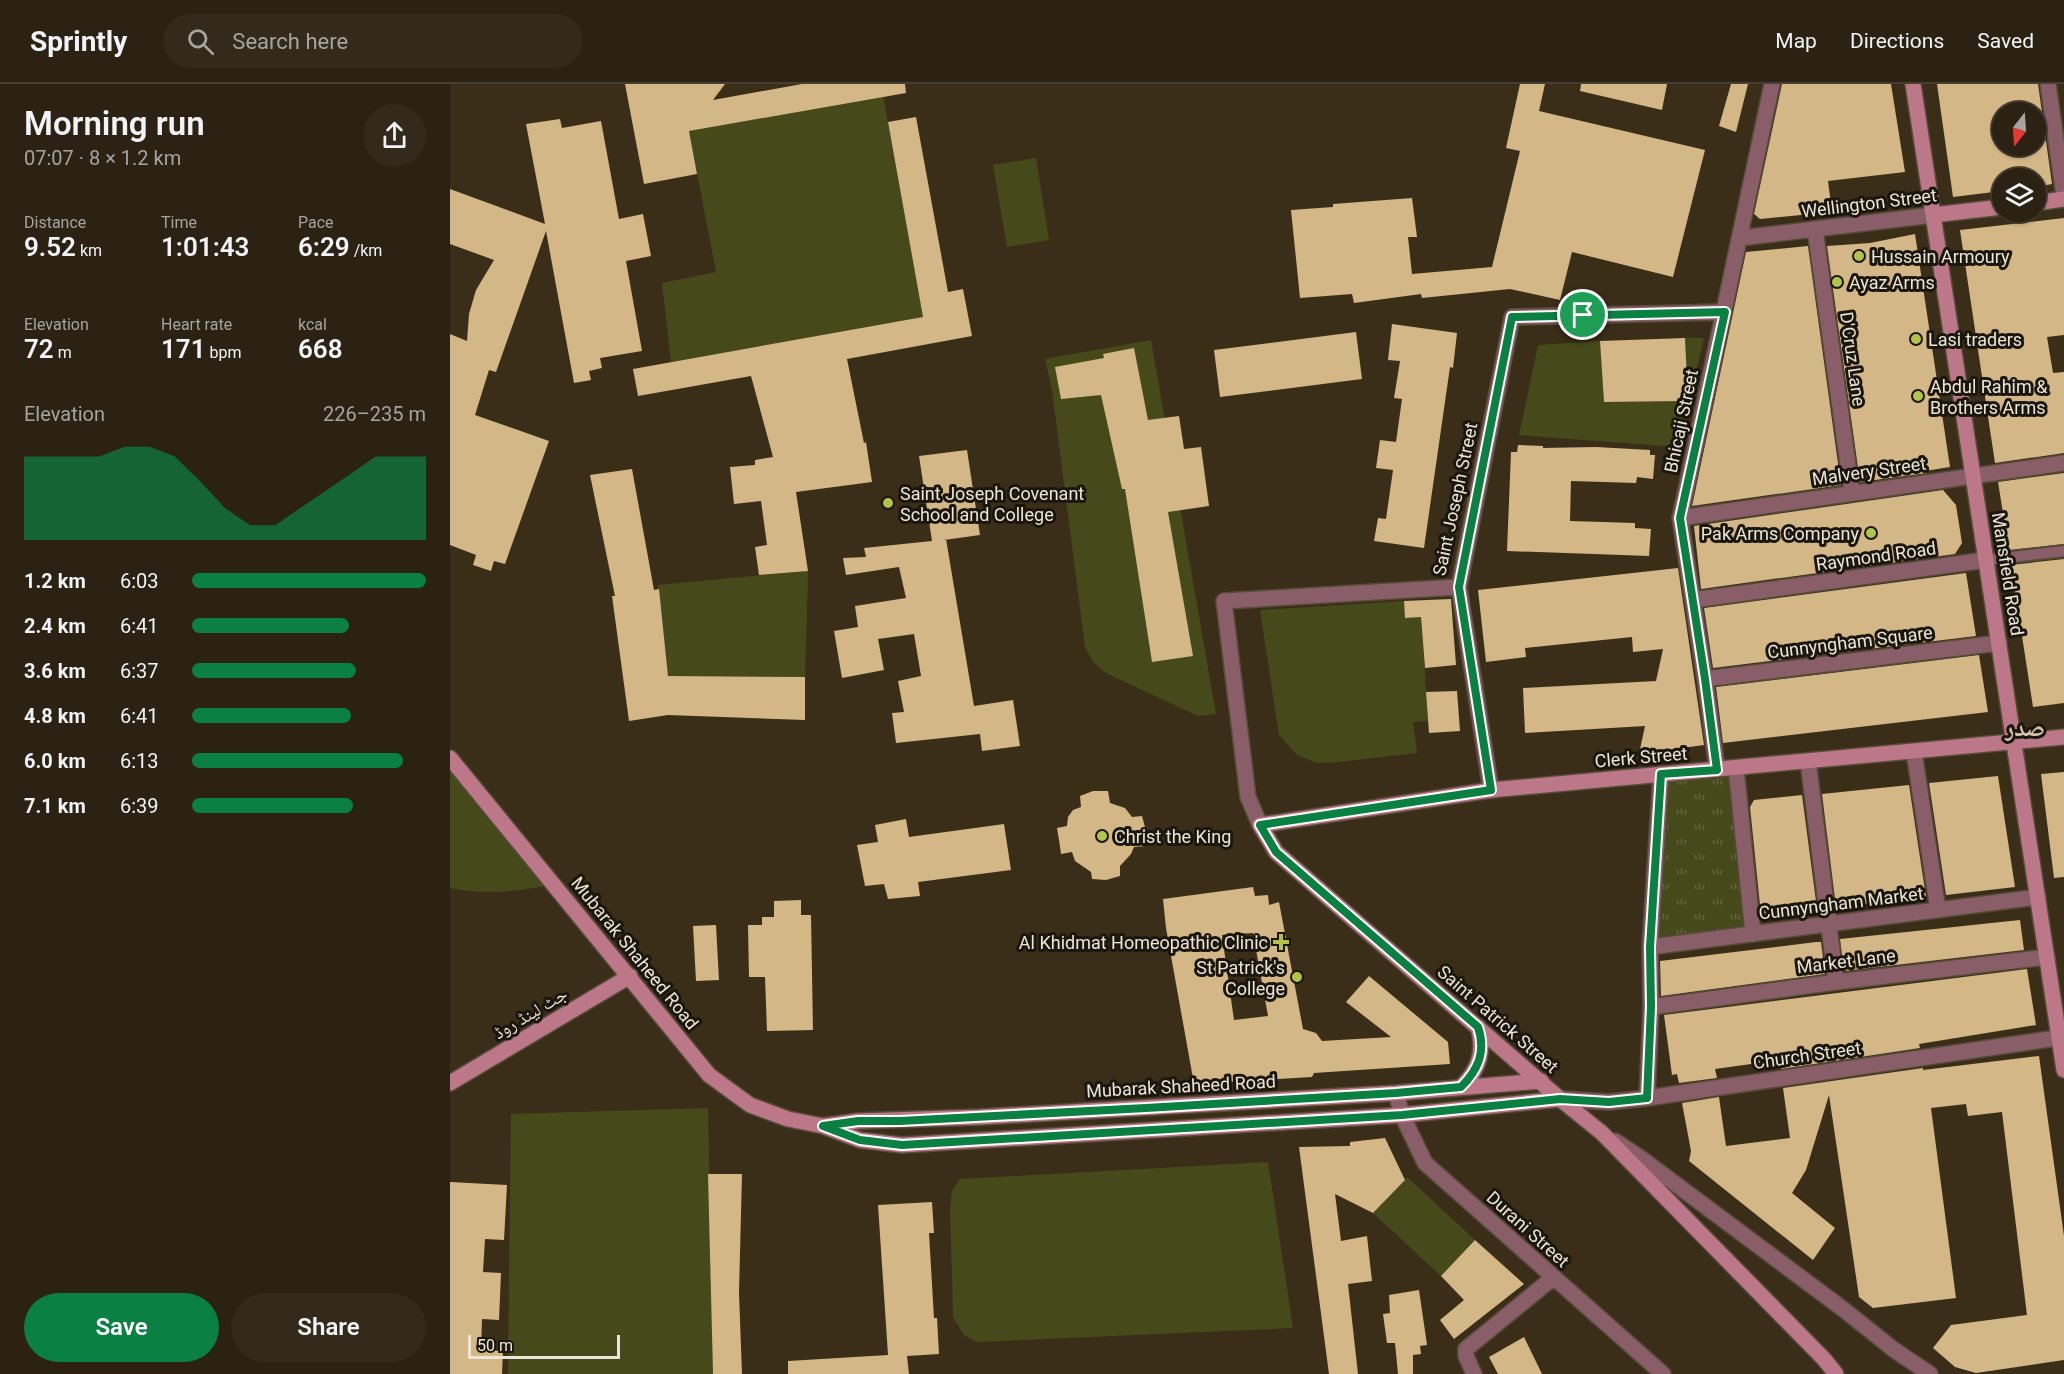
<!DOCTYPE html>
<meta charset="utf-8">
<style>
body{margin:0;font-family:Roboto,"Noto Naskh Arabic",sans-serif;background:#342a1c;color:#f1f3f6;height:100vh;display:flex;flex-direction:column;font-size:22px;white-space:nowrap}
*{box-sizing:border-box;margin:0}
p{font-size:20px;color:#a6a4a0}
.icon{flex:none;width:33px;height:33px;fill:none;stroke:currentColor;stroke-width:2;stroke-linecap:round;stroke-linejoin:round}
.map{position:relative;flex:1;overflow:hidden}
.side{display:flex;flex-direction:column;background:#2c2213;width:450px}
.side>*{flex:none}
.needle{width:39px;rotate:197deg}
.tools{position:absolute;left:1542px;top:18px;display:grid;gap:12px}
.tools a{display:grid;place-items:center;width:54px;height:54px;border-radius:50%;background:#2c2213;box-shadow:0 2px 4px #0004,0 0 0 2px #483f33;font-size:30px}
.scale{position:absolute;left:18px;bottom:15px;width:152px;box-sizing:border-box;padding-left:6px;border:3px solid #ece5d8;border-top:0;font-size:16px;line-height:21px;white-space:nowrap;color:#ece5d8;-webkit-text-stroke:4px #1c170e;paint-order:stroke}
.pin{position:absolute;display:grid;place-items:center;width:51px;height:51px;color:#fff;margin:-26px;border:3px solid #fff;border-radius:50%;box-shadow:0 2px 6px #0007}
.round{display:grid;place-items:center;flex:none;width:63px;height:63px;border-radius:32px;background:#342a1c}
.headline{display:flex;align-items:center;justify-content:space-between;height:102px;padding:0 24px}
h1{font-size:33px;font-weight:600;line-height:45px}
.figures{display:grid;grid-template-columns:repeat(3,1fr);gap:9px;height:102px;padding:6px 24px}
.figures div{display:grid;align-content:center}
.figures b{font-size:26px;font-weight:600}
.figures small{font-size:16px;font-weight:400}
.figures p{font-size:16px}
.chart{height:168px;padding:12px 24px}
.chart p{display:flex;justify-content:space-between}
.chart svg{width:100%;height:108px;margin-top:6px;fill:#0b8043;opacity:.7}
.button{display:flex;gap:12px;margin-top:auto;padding:12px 24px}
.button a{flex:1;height:69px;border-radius:36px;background:#0b8043;color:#fff;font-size:24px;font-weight:600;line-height:69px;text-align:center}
.button a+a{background:#342a1c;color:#f1f3f6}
ul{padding:0 24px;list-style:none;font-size:20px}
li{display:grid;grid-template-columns:96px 72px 1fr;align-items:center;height:45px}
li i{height:15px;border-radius:8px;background:#0b8043}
header{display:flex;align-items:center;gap:36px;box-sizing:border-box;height:84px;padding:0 30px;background:#2c2213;border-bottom:2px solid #483f33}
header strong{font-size:28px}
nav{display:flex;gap:33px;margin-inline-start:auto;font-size:21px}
.search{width:420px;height:54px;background:#342a1c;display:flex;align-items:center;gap:15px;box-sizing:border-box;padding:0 21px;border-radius:33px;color:#a6a4a0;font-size:22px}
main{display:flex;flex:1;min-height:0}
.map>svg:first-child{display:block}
.grass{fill:#464a1a}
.park{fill:url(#park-tufts)}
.building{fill:#d3b787;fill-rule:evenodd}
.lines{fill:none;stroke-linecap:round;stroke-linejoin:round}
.lane-casing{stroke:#564b38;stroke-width:14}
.street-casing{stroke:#564b38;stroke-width:18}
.secondary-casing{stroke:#564b38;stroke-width:18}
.lane{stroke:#8a5e69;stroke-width:10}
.street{stroke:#8a5e69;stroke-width:15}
.secondary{stroke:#bc7789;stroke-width:15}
.route-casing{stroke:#fff;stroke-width:12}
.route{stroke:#0b8043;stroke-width:8}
.poi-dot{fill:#b2c34c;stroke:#1c170e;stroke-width:2}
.labels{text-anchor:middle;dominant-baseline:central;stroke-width:6;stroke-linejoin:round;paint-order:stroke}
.street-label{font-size:18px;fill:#ece5d8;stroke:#1c170e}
.poi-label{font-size:18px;fill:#ece5d8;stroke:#1c170e;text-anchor:start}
.district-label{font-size:24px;font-weight:bold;fill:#d2c3aa;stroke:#1c170e}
</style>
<header>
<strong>Sprintly</strong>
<div class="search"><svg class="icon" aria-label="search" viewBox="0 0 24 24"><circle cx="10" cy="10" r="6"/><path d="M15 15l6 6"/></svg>Search here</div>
<nav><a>Map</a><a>Directions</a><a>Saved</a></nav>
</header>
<main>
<section class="side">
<div class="headline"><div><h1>Morning run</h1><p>07:07 · 8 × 1.2 km</p></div><a class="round"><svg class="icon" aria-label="share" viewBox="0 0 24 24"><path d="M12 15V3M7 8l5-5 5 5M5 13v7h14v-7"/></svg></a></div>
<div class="figures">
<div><p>Distance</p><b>9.52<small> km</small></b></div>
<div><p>Time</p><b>1:01:43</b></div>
<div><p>Pace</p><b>6:29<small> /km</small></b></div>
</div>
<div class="figures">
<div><p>Elevation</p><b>72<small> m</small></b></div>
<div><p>Heart rate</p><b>171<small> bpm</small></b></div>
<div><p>kcal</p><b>668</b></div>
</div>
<div class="chart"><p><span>Elevation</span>226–235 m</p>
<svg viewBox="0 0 160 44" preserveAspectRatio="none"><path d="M0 44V10L10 10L20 10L30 10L40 6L50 6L60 10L70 20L80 31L90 38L100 38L110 31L120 24L130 17L140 10L150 10L160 10V44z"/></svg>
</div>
<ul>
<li><b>1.2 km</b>6:03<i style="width:100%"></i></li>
<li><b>2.4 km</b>6:41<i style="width:67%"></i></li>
<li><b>3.6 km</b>6:37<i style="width:70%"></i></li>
<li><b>4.8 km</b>6:41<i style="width:68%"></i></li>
<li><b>6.0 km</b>6:13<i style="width:90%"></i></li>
<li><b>7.1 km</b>6:39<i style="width:69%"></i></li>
</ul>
<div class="button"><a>Save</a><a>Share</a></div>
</section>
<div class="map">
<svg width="1614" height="1290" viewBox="0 0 1614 1290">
<defs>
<pattern id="park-tufts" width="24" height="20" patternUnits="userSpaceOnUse" patternTransform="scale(1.5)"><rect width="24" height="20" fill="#464a1a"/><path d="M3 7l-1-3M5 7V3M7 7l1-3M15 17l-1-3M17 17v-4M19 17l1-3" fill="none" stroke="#61643b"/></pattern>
</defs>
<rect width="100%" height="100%" fill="#3a2e19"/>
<path class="grass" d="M 433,12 L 473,233 L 221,278 L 212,199 L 266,188 L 239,47 Z
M 586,74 L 599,156 L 557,163 L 543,81 Z
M 1235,254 L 1254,254 L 1228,363 L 1069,351 L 1088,261 L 1150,257 L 1154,318 L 1237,317 Z
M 701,256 L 766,630 L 748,632 L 656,589 L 644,579 L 635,563 L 602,306 L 595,275 Z
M 358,487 L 355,593 L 218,592 L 208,501 Z
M 954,517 L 955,533 L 971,533 L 978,637 L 963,638 L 967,669 L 880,679 L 867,679 L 847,671 L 829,651 L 810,526 Z
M 0,686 L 95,802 C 63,808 31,811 0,804 Z
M 258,1024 L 263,1290 L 58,1290 L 61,1030 Z
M 818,1078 L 843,1244 L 527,1258 L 514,1251 L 503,1233 L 500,1124 L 502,1107 L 510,1095 Z
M 957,1093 L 1025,1156 L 991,1192 L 923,1129 Z"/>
<path class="park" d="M 1286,684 L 1303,850 L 1200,863 L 1211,690 Z"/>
<path class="building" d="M 175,0 L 275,0 L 263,16 L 352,0 L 455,0 L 456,9 L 239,47 L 247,90 L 194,100 Z
M 1070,0 L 1095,0 L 1089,27 L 1255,66 L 1223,193 L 1122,168 L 1110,216 L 1060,205 L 972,214 L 971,210 L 904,219 L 902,210 L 850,214 L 841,126 L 883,123 L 883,120 L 962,114 L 967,153 L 958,153 L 962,190 L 1042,183 L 1070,67 L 1056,64 Z
M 1131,0 L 1217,0 L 1212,26 L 1130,7 Z
M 1281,0 L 1298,0 L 1286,48 L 1269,42 Z
M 1332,0 L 1441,0 L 1455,88 L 1378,97 L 1382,128 L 1310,135 L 1304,130 Z
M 1487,0 L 1588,0 L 1602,100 L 1586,103 L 1586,94 L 1552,94 L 1552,107 L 1503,113 ZM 1552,28 L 1586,28 L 1586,62 L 1552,62 Z
M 466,33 L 498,208 L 513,205 L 522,252 L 397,275 L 414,359 L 416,358 L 422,398 L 346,408 L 358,487 L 309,491 L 305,463 L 317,461 L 311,417 L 284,420 L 280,383 L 305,381 L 305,376 L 323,373 L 301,292 L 188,312 L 183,285 L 473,233 L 438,38 Z
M 110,35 L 112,44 L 151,37 L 169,135 L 193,130 L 201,172 L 176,177 L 192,267 L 150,274 L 152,284 L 139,287 L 141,296 L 124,299 L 96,147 L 46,288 L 39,286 L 25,331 L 99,357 L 55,480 L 44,477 L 41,487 L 23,481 L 26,471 L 0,461 L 0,250 L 17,257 L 19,230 L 26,206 L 44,176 L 0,160 L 0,105 L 95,140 L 76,40 Z
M 1614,134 L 1614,251 L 1597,253 L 1603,289 L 1614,288 L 1614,369 L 1545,379 L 1510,146 Z
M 1465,150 L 1500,383 L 1475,387 L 1477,389 L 1410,398 L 1377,162 L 1420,159 Z
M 1358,162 L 1391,401 L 1242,422 L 1296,168 Z
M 942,240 L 1007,249 L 1003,284 L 1000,283 L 974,464 L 924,457 L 928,434 L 936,435 L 943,386 L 926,384 L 930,356 L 946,358 L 952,315 L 944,314 L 950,277 L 938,276 Z
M 906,248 L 912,295 L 770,313 L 764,266 Z
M 1235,254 L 1238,317 L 1154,318 L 1150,257 Z
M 684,264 L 698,336 L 729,332 L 734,365 L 751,363 L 759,422 L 718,428 L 743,572 L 702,578 L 675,405 L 672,405 L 651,311 L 611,315 L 605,283 L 654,274 L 653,270 Z
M 1068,361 L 1093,362 L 1093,364 L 1146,363 L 1200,366 L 1200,371 L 1205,371 L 1203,395 L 1187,393 L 1186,399 L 1121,397 L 1120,437 L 1185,439 L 1185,444 L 1201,445 L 1199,472 L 1057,467 L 1061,368 L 1067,368 Z
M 517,366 L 530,451 L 494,456 L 496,455 L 524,622 L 563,616 L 570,662 L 532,667 L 530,650 L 446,659 L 442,629 L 454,628 L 448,597 L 471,592 L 464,550 L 428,555 L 434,586 L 392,594 L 384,547 L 408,543 L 405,522 L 456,514 L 449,483 L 396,491 L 393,474 L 416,473 L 414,464 L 482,457 L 469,372 Z
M 182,385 L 204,506 L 209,505 L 218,592 L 355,593 L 355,636 L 218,631 L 179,637 L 162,512 L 165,512 L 140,391 Z
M 1614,389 L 1614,460 L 1559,466 L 1548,398 Z
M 1493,406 L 1506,421 L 1512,459 L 1505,470 L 1251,505 L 1244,442 Z
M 1614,475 L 1614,619 L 1583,623 L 1561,481 Z
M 1228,484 L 1254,661 L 1189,670 L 1195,642 L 1075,649 L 1073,604 L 1206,597 L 1213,565 L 1183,568 L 1182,553 L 1075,564 L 1076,573 L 1036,578 L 1028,506 Z
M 1516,489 L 1526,552 L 1263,584 L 1254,524 Z
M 1001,515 L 1006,581 L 975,584 L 971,533 L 955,534 L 954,517 Z
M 1529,571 L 1538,628 L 1273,659 L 1266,603 Z
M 1007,607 L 1010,647 L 979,649 L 976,608 Z
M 1614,688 L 1614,793 L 1604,794 L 1591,690 Z
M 1548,692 L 1565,803 L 1496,811 L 1479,699 Z
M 1459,701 L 1476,813 L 1386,823 L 1372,710 Z
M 643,707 L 658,707 L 660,719 L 675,724 L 682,733 L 692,732 L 696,747 L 695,762 L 684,763 L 681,770 L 670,782 L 670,792 L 656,796 L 642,795 L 641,788 L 625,777 L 622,768 L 611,770 L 609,756 L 607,744 L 617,742 L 618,733 L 623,726 L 631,723 L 630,712 Z
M 1352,711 L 1367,825 L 1311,831 L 1300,723 L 1304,716 Z
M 456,735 L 459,753 L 554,740 L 561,786 L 468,798 L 470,812 L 438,815 L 434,800 L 415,802 L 407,761 L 428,758 L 425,741 Z
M 803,803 L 805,812 L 818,811 L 819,821 L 829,818 L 853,945 L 866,949 L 872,957 L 941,953 L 896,918 L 919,892 L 998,958 L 1000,980 L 864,989 L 862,993 L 744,1000 L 716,844 L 713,815 ZM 803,849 L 818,932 L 784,936 L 772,851 Z
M 351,816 L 351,831 L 361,831 L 363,946 L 317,947 L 315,893 L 299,893 L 298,841 L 312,841 L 312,833 L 324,833 L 324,817 Z
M 1570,836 L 1574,866 L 1394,887 L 1390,855 Z
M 266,841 L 269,896 L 246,897 L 243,842 Z
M 1366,858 L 1371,858 L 1375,890 L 1211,912 L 1210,877 Z
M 1577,885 L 1586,941 L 1469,960 L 1470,964 L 1331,985 L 1330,976 L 1265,985 L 1267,994 L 1229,999 L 1227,990 L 1222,991 L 1214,931 Z
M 1589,972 L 1614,1152 L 1614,1276 L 1526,1289 L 1505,1283 L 1483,1264 L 1501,1241 L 1577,1231 L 1552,1028 L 1518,1032 L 1516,1020 L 1481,1024 L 1506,1214 L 1423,1224 L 1409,1213 L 1379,1011 L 1356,1086 L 1342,1109 L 1385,1144 L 1363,1176 L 1239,1077 L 1241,1067 L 1232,1019 L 1269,1013 L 1276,1062 L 1340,1054 L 1333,1004 L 1473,984 L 1473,986 Z
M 935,1054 L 955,1096 L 923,1129 L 885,1110 L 891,1157 L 917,1152 L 922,1197 L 898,1200 L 908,1290 L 879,1290 L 849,1063 L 900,1062 L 900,1058 Z
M 258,1090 L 292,1090 L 289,1209 L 292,1290 L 263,1290 Z
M 0,1098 L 57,1101 L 54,1156 L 35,1155 L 33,1188 L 51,1189 L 49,1236 L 32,1235 L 31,1266 L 53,1267 L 52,1290 L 0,1290 Z
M 482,1118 L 484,1149 L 479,1149 L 484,1234 L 487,1234 L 489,1270 L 457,1272 L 459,1290 L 338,1290 L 338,1277 L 438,1271 L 428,1121 Z
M 1025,1156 L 1074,1200 L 1004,1255 L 990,1236 L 1014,1216 L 991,1192 Z
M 969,1206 L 977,1261 L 970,1262 L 971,1270 L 963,1271 L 963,1290 L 948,1290 L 945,1259 L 937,1259 L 933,1230 L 940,1229 L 939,1211 Z
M 1074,1253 L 1092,1290 L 1048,1290 L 1039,1273 Z"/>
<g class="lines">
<defs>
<path id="lane" d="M 1536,476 L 1614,467"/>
<path id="street" d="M 1598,0 L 1614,112
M 1365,145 L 1402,409
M 1290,154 L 1483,131
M 1230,434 L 1614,379
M 1009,503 L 1041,706
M 1243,516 L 1536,476
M 1255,595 L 1549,559
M 1464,668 L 1488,826
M 1358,677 L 1386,898
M 1286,684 L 1303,850
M 1267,685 L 1255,595 L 1230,434 L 1322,0
M 810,741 L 798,713 L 774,517 L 1009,503 L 1062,233 L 1274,228
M 1200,863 L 1588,813
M 1201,923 L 1386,898 L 1597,873
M 946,1009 L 952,1031 L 975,1079 L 1213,1290
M 1197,1014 L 1201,923 L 1200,863 L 1211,690
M 1110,1015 L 1159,1018 L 1197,1014 L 1614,953
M 1165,1057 L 1192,1075 L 1393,1225 L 1443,1265 L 1480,1290
M 1024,1290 L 1016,1272 L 1016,1265 L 1104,1193"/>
<path id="secondary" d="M 1463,0 L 1614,986
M 1586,119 L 1614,115
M 1483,131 L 1552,123
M 0,674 L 259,991 L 300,1021 L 338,1035 L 373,1042
M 1091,997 L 946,1009 L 530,1033 L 408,1037 L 373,1042 L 410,1056 L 452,1061 L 952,1031 L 1110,1015
M 0,999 L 180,892
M 1011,1003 C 1029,986 1035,967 1028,943
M 1386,1290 L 1374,1275 L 1152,1049 L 1110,1015 L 826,768 L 810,741 L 1041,706 L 1614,653"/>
</defs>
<use href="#lane" class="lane-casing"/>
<use href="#street" class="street-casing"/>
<use href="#secondary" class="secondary-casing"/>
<use href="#lane" class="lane"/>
<use href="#street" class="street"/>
<use href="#secondary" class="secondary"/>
</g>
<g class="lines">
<defs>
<path id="route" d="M 1275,228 L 1230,434 L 1255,595 L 1267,686 L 1211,690 L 1200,863 L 1201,923 L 1197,1014 L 1159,1018 L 1110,1015 L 952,1031 L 452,1061 L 410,1056 L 373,1042 L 408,1037 L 450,1037 L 696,1024 L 946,1009 L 1011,1003 C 1029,985 1036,967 1028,943 L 826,768 L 810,741 L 1041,706 L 1009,503 L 1062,233 Z"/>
</defs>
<use href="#route" class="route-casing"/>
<use href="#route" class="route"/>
</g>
<g class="poi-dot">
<circle cx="1409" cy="172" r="6"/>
<circle cx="1387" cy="198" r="6"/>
<circle cx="1466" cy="255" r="6"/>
<circle cx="1468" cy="312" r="6"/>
<circle cx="438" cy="419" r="6"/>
<circle cx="1421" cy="449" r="6"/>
<circle cx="652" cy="752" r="6"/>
<path d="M828 849h6v6h6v6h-6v6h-6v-6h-6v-6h6z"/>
<circle cx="847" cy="893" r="6"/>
</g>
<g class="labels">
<g class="street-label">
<text transform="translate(1419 119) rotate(-7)">Wellington Street</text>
<text transform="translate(1403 275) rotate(82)">D'Cruz Lane</text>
<text transform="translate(1231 337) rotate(-78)">Bhicaji Street</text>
<text transform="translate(1419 387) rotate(-8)">Malvery Street</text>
<text transform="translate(1005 415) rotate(-78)">Saint Joseph Street</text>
<text transform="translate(1426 472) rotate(-8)">Raymond Road</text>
<text transform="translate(1558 490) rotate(81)">Mansfield Road</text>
<text transform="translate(1400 558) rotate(-7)">Cunnyngham Square</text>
<text transform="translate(1191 673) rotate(-5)">Clerk Street</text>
<text transform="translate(1391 819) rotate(-7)">Cunnyngham Market</text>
<text transform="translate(185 869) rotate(51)">Mubarak Shaheed Road</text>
<text transform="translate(1396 877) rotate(-7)">Market Lane</text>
<text transform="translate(80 929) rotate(-31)">جٹ لینڈ روڈ</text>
<text transform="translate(1048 935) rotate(41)">Saint Patrick Street</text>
<text transform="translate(1357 971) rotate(-8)">Church Street</text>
<text transform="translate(731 1002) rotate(-3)">Mubarak Shaheed Road</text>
<text transform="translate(1078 1145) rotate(42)">Durani Street</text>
</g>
<g class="poi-label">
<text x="1421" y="172">Hussain Armoury</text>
<text x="1399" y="198">Ayaz Arms</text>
<text x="1478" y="255">Lasi traders</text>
<text x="1480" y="302">Abdul Rahim &amp;<tspan x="1480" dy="21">Brothers Arms</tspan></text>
<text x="450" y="409">Saint Joseph Covenant<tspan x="450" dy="21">School and College</tspan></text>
<text x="1409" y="449" text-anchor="end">Pak Arms Company</text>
<text x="664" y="752">Christ the King</text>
<text x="818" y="858" text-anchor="end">Al Khidmat Homeopathic Clinic</text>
<text x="835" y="883" text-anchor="end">St Patrick's<tspan x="835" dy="21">College</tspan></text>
</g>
<g class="district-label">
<text x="1575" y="644">صدر</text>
</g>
</g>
</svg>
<div class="tools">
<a><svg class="needle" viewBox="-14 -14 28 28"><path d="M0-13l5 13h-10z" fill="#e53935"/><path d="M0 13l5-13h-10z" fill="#a6a4a0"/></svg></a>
<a><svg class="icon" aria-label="layers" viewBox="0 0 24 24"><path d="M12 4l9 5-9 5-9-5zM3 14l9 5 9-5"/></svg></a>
</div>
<div class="scale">50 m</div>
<div class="pin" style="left:1133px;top:231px;background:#1e9e55"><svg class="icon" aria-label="arrive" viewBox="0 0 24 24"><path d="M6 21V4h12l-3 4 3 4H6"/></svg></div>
</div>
</main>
